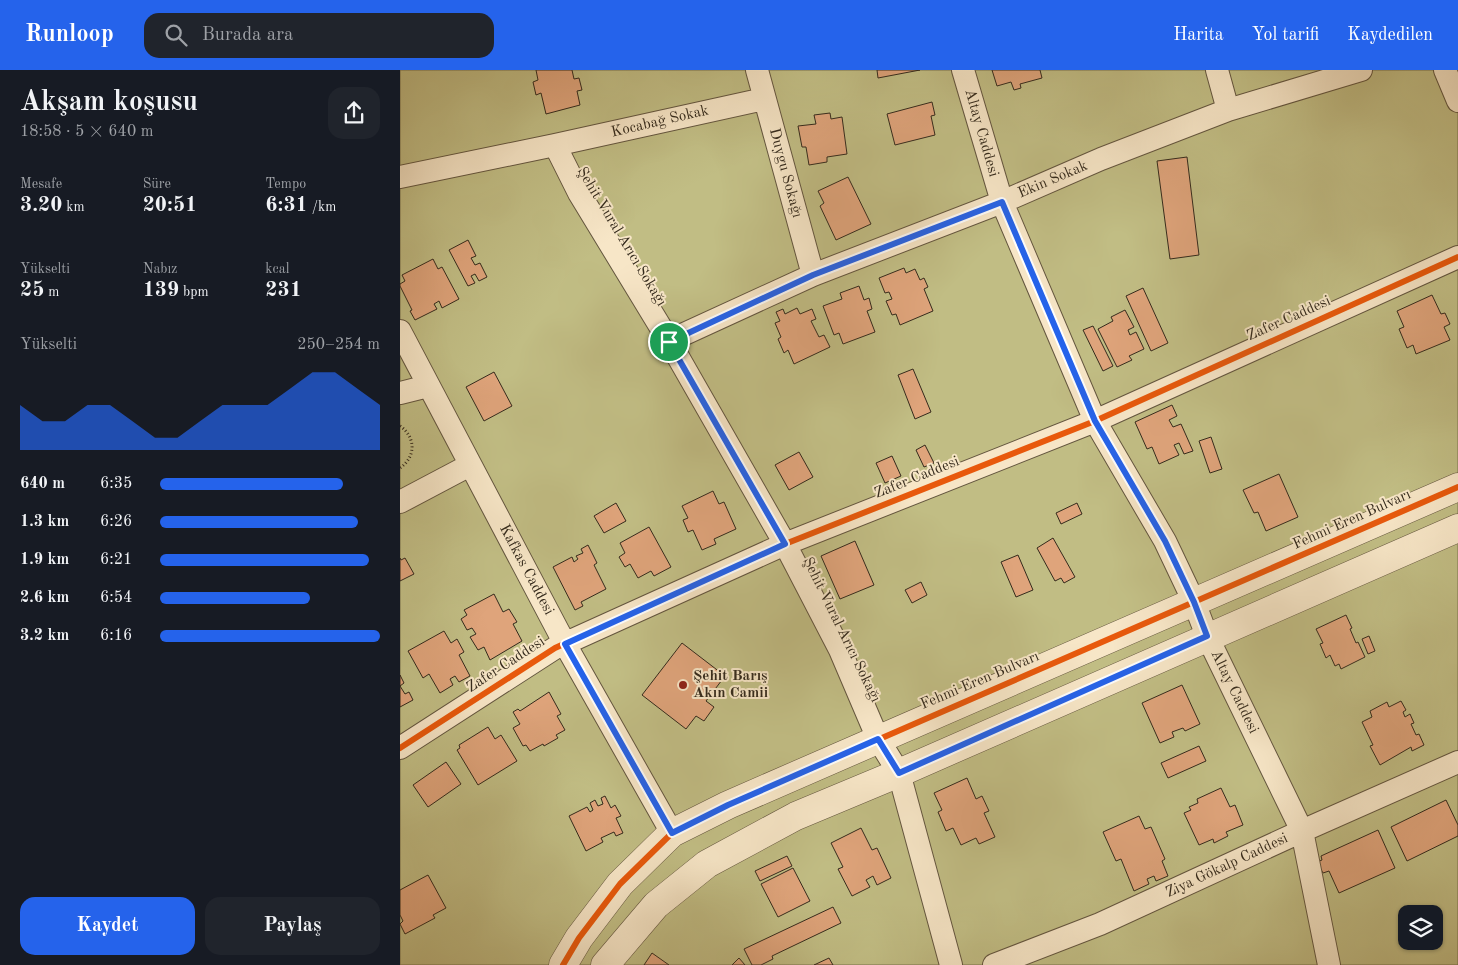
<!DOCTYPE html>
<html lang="tr">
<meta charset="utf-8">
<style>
body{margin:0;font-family:"Old Standard TT",serif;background:#20242c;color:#f1f3f6;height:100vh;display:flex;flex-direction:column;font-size:19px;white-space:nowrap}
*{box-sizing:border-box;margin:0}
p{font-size:16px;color:#9ea1a6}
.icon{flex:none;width:28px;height:28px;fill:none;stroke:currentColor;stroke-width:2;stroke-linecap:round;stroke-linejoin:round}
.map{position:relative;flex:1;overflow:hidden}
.panel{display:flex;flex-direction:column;background:#171b24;width:400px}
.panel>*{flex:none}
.controls{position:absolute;left:998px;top:835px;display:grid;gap:10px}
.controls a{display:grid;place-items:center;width:45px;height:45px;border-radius:10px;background:#171b24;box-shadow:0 1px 4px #0004;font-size:25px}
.pin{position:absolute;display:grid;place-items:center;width:42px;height:42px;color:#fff;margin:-21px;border:2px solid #fff;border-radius:50%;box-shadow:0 1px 5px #0007}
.round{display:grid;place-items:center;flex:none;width:52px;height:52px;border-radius:15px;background:#20242c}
.overview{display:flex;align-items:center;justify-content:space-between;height:85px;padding:0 20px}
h1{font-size:28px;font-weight:700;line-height:38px}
.metrics{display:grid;grid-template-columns:repeat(3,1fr);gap:8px;height:85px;padding:5px 20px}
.metrics div{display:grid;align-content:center}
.metrics b{font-size:21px;font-weight:700}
.metrics small{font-size:14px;font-weight:400}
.metrics p{font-size:14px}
.chart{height:140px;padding:10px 20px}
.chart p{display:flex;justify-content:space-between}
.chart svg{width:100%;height:90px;margin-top:5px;fill:#2563eb;opacity:.7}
.cta{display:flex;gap:10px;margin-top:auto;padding:10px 20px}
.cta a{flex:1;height:58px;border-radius:15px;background:#2563eb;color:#fff;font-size:20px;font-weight:700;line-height:58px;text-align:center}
.cta a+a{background:#20242c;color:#f1f3f6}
ul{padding:0 20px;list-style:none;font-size:16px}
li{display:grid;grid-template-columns:80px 60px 1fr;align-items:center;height:38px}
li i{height:12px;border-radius:6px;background:#2563eb}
header{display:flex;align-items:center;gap:30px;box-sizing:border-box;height:70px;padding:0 25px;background:#2563eb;color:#fff}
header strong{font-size:24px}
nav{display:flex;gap:28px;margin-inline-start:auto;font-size:18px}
.search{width:350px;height:45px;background:#20242c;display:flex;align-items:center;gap:12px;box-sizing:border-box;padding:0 18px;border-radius:15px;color:#9ea1a6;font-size:19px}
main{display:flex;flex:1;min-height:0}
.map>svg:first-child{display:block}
.green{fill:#c1bd84;stroke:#7a7450;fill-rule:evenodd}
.building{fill:#dfa47b;stroke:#342a1c}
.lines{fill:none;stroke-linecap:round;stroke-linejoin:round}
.minor-casing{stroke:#64563f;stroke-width:24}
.tertiary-casing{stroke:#64563f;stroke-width:29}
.path{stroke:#342a1c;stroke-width:3;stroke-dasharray:1 2.5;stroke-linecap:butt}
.minor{stroke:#f7e6c7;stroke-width:22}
.tertiary{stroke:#f7e6c7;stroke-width:28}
.cycleway-casing{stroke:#f7e6c7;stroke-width:9}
.cycleway{stroke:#e8590c;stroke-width:6}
.route-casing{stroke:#fff;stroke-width:10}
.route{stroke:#2563eb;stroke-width:6}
.poi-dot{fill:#8f2418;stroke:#f7e6c7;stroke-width:2}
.labels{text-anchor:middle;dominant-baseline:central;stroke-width:4;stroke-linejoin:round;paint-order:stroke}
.street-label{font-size:15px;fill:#342a1c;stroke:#f7e6c7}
.poi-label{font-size:15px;font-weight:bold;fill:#342a1c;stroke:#f7e6c7;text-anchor:start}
</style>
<header>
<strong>Runloop</strong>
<div class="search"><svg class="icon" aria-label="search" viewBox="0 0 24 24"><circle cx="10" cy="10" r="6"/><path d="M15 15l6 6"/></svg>Burada ara</div>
<nav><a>Harita</a><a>Yol tarifi</a><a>Kaydedilen</a></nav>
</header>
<main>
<section class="panel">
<div class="overview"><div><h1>Akşam koşusu</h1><p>18:58 · 5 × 640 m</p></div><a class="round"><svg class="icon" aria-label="share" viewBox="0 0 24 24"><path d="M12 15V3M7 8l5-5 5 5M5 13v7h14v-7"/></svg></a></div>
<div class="metrics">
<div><p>Mesafe</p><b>3.20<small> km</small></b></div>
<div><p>Süre</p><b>20:51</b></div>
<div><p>Tempo</p><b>6:31<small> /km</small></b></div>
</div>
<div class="metrics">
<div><p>Yükselti</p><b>25<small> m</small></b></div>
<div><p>Nabız</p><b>139<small> bpm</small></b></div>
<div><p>kcal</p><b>231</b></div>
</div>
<div class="chart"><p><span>Yükselti</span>250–254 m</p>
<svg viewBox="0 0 160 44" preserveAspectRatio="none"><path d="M0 44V22L10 30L20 30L30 22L40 22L50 30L60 38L70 38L80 30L90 22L100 22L110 22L120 14L130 6L140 6L150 14L160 22V44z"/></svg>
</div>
<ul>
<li><b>640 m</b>6:35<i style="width:83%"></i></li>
<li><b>1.3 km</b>6:26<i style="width:90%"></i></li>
<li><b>1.9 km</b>6:21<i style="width:95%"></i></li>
<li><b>2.6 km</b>6:54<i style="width:68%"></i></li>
<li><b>3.2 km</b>6:16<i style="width:100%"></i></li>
</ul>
<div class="cta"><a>Kaydet</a><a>Paylaş</a></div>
</section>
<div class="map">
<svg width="1058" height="895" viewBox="0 0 1058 895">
<rect width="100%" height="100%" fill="#f2d9a9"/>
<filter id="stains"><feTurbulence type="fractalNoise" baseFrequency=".004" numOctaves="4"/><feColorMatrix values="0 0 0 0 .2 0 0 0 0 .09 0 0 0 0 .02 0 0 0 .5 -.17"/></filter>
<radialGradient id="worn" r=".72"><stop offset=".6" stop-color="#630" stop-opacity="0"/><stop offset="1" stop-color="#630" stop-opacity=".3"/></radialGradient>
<path class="green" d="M 0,0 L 1058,0 L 1058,895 L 0,895 ZM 1006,844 L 1034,844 L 1034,871 L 1006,871 Z"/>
<path class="building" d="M 136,0 L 172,0 L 174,9 L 179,8 L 182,20 L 177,21 L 180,35 L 146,44 L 141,23 L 136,25 L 133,12 L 138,10 Z
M 477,0 L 520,0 L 478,8 Z
M 592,0 L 640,0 L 642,8 L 620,14 L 621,18 L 614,20 L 611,12 L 597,16 Z
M 532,32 L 535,45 L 531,46 L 535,65 L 495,75 L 487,44 Z
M 430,43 L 431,49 L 442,47 L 447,84 L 427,87 L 427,92 L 409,95 L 406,77 L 402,77 L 398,56 L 416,54 L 414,45 Z
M 787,87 L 799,185 L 770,189 L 757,91 Z
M 448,107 L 471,154 L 436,170 L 420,136 L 424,133 L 418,121 Z
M 68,170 L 76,186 L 71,188 L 75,195 L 80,193 L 87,207 L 79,211 L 75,204 L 71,206 L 75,213 L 68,216 L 49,180 Z
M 33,189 L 38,199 L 42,197 L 59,229 L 42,238 L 39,231 L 34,234 L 37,239 L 15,250 L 10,241 L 12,240 L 0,216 L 0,214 L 5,211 L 2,205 Z
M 504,198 L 506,203 L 515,199 L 520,210 L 524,208 L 528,217 L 524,219 L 533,241 L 500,255 L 496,244 L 492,245 L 486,231 L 492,229 L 489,222 L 485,223 L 479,208 Z
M 459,216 L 464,230 L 469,228 L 472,239 L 467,241 L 475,262 L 443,274 L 439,263 L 434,265 L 423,236 L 442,229 L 440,223 Z
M 743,218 L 768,273 L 751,281 L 726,226 Z
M 1032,225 L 1041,244 L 1045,243 L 1050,254 L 1044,257 L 1050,270 L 1016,284 L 1013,275 L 1007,278 L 999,259 L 1004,257 L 997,241 Z
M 397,238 L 400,244 L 412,239 L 416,249 L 411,251 L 419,267 L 424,265 L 430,277 L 394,294 L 388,280 L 384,283 L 378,269 L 381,267 L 375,253 L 380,251 L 376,242 L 383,239 L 385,244 Z
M 725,240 L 734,257 L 728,260 L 730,265 L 736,262 L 744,279 L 729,286 L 732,290 L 717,297 L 698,259 L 713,251 L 711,247 Z
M 693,256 L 713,296 L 703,301 L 683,260 Z
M 513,299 L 531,342 L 515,349 L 498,305 Z
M 94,302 L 112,336 L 84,351 L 66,317 Z
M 772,335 L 777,346 L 769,350 L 773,357 L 781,354 L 793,381 L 784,384 L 779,373 L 774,375 L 779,385 L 759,394 L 752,377 L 747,379 L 735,352 Z
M 811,367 L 822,399 L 810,403 L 799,371 Z
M 525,375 L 534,393 L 524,397 L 516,380 Z
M 399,382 L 413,407 L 389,420 L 375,395 Z
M 492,386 L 501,406 L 485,413 L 476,393 Z
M 879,404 L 898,447 L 866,461 L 858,442 L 854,443 L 843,420 Z
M 313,421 L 319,434 L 324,432 L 336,459 L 314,469 L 316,474 L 302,480 L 293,460 L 288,462 L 283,450 L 288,448 L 282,436 Z
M 216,433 L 226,451 L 204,463 L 194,446 Z
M 677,433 L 682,444 L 661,454 L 656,443 Z
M 249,457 L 271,497 L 254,506 L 251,501 L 238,508 L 230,494 L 225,497 L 219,487 L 225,483 L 220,473 Z
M 653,468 L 675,507 L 664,513 L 661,508 L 655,511 L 637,478 Z
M 455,471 L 474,515 L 440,529 L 421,486 Z
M 188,475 L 197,493 L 194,495 L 206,519 L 181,532 L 183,536 L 175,540 L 153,497 L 172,487 L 174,492 L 178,489 L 176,486 L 183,483 L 181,479 Z
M 618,485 L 633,520 L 616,527 L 601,492 Z
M 0,488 L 1,490 L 5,488 L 14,504 L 0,511 Z
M 521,512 L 527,525 L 512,533 L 505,520 Z
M 94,524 L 103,542 L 109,539 L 117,552 L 113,554 L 122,571 L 90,590 L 84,577 L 78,580 L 70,567 L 76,564 L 72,558 L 67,560 L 61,549 L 67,545 L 64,540 Z
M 946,545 L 952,558 L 950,559 L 956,573 L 958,572 L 965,587 L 941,599 L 939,594 L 935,596 L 930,585 L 926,588 L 920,574 L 923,573 L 916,559 Z
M 44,561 L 51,573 L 57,569 L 64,582 L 59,585 L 70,606 L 59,612 L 55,606 L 50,609 L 53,615 L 40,623 L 29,604 L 23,608 L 8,581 Z
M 969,566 L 975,581 L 968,584 L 962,569 Z
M 282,573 L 325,606 L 306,631 L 314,637 L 304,651 L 296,646 L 286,659 L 242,625 Z
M 0,605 L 4,613 L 0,616 L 5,624 L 9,622 L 13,630 L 0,637 Z
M 782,615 L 800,654 L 785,661 L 783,658 L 772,662 L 774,667 L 760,673 L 742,633 Z
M 149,622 L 161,644 L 157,646 L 165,660 L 156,665 L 158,668 L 144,676 L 143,674 L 130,681 L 126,675 L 123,676 L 113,658 L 120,654 L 113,642 L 118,639 L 120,641 Z
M 1001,631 L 1006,640 L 1003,642 L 1005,647 L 1010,644 L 1014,653 L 1011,654 L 1016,665 L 1019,664 L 1024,675 L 1012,681 L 1011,677 L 980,695 L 970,676 L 973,675 L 962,652 L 972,647 L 970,641 L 987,632 L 989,637 Z
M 88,657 L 95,669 L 101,665 L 117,691 L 78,715 L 57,680 L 60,678 L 59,675 Z
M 799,676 L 806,691 L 768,708 L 761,693 Z
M 46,692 L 61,714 L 28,737 L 13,715 Z
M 567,708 L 576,729 L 582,726 L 589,741 L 584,743 L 595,767 L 579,774 L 576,768 L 561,775 L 553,758 L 546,761 L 538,742 L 542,740 L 534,723 Z
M 821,718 L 830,737 L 835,735 L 843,755 L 826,762 L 828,766 L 814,773 L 813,769 L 799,775 L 784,743 L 791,740 L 789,737 L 798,733 L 797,729 Z
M 205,726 L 211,738 L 215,735 L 221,746 L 216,748 L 223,763 L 216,766 L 214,762 L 201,768 L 203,772 L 186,781 L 169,746 L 187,737 L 190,742 L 193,740 L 190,733 L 195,730 L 198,736 L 203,734 L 201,728 Z
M 1046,730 L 1058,755 L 1058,766 L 1007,791 L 991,757 Z
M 739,746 L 745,759 L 751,757 L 765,789 L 762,791 L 768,806 L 756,811 L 754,806 L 747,809 L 749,814 L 734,821 L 721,789 L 716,791 L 703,762 Z
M 461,758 L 472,780 L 477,778 L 491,808 L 477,815 L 473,806 L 466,810 L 470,817 L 452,826 L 438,799 L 443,797 L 431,773 Z
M 978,760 L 995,798 L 939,823 L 929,801 L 923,803 L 917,792 L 922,790 L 921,786 Z
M 387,786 L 392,796 L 360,811 L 355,801 Z
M 393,798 L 410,831 L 378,847 L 361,814 Z
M 28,805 L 46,838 L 33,845 L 35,848 L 5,864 L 0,854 L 3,851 L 0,845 L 0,820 Z
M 433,837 L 441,853 L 372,886 L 373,889 L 361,895 L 352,895 L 344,879 Z
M 252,883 L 269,895 L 244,895 Z
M 339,888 L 345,895 L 332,895 Z
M 429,888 L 433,895 L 414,895 Z"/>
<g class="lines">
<defs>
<path id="minor" d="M 357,0 L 413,205
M 563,0 L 602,132 L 695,351 L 765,471 L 794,532 L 807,566 L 902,761 L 929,895
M 817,0 L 828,40
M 1045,0 L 1058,31
M 155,75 L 179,123 L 269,271 L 385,474 L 440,580 L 478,669 L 499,703 L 551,895
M 0,107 L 155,75 L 364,29
M 0,261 L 165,574 L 272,763
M 269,271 L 413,205 L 602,132 L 701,89 L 828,40 L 961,0
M 0,323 L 28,316
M 0,432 L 70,395
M 0,678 L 155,578 L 385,474 L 695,351 L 1058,187
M 594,895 L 700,854 L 902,761 L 1058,692"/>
<path id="tertiary" d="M 163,895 L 179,868 L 220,814 L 272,763 L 328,735 L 1058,417
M 205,895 L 256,835 L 307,794 L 396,746 L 499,703 L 1058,458"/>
</defs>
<use href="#minor" class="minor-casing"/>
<use href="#tertiary" class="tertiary-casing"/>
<path class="path" d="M 0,356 C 16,367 16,387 0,398"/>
<use href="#minor" class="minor"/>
<use href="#tertiary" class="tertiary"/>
<defs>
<path id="cycleway" d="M 0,678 L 155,578 L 385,474 L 695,351 L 1058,187
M 163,895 L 179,868 L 220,814 L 272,763 L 328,735 L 1058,417"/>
</defs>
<use href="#cycleway" class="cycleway-casing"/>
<use href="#cycleway" class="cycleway"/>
</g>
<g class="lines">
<defs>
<path id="route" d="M 602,132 L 695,351 L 765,471 L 794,532 L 807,566 L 499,703 L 478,669 L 328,735 L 272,763 L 165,574 L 385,474 L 269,272 L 413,205 Z"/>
</defs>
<use href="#route" class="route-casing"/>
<use href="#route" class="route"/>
</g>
<circle class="poi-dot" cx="283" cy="615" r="5"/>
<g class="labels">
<g class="street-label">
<text transform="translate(260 52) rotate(-13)">Kocabağ Sokak</text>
<text transform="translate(581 63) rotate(74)">Altay Caddesi</text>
<text transform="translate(385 103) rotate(75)">Duygu Sokağı</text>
<text transform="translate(653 110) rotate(-23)">Ekin Sokak</text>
<text transform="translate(221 167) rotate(59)">Şehit Vural Arıcı Sokağı</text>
<text transform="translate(889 249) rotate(-24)">Zafer Caddesi</text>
<text transform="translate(517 408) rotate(-22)">Zafer Caddesi</text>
<text transform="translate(952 450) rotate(-24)">Fehmi Eren Bulvarı</text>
<text transform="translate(126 500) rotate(62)">Kafkas Caddesi</text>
<text transform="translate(441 560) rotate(64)">Şehit Vural Arıcı Sokağı</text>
<text transform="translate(106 595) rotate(-33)">Zafer Caddesi</text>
<text transform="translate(580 611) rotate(-23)">Fehmi Eren Bulvarı</text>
<text transform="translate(834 622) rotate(64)">Altay Caddesi</text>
<text transform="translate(827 796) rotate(-25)">Ziya Gökalp Caddesi</text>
</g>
<g class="poi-label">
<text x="293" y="606">Şehit Barış<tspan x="293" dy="17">Akın Camii</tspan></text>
</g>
</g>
<rect width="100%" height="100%" filter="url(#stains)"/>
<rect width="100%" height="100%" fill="url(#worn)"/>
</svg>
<div class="controls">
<a><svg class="icon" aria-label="layers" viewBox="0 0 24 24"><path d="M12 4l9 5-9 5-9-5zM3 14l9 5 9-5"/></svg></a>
</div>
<div class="pin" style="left:269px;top:272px;background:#1e9e55"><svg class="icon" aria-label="arrive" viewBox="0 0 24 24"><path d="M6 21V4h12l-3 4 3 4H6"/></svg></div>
</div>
</main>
